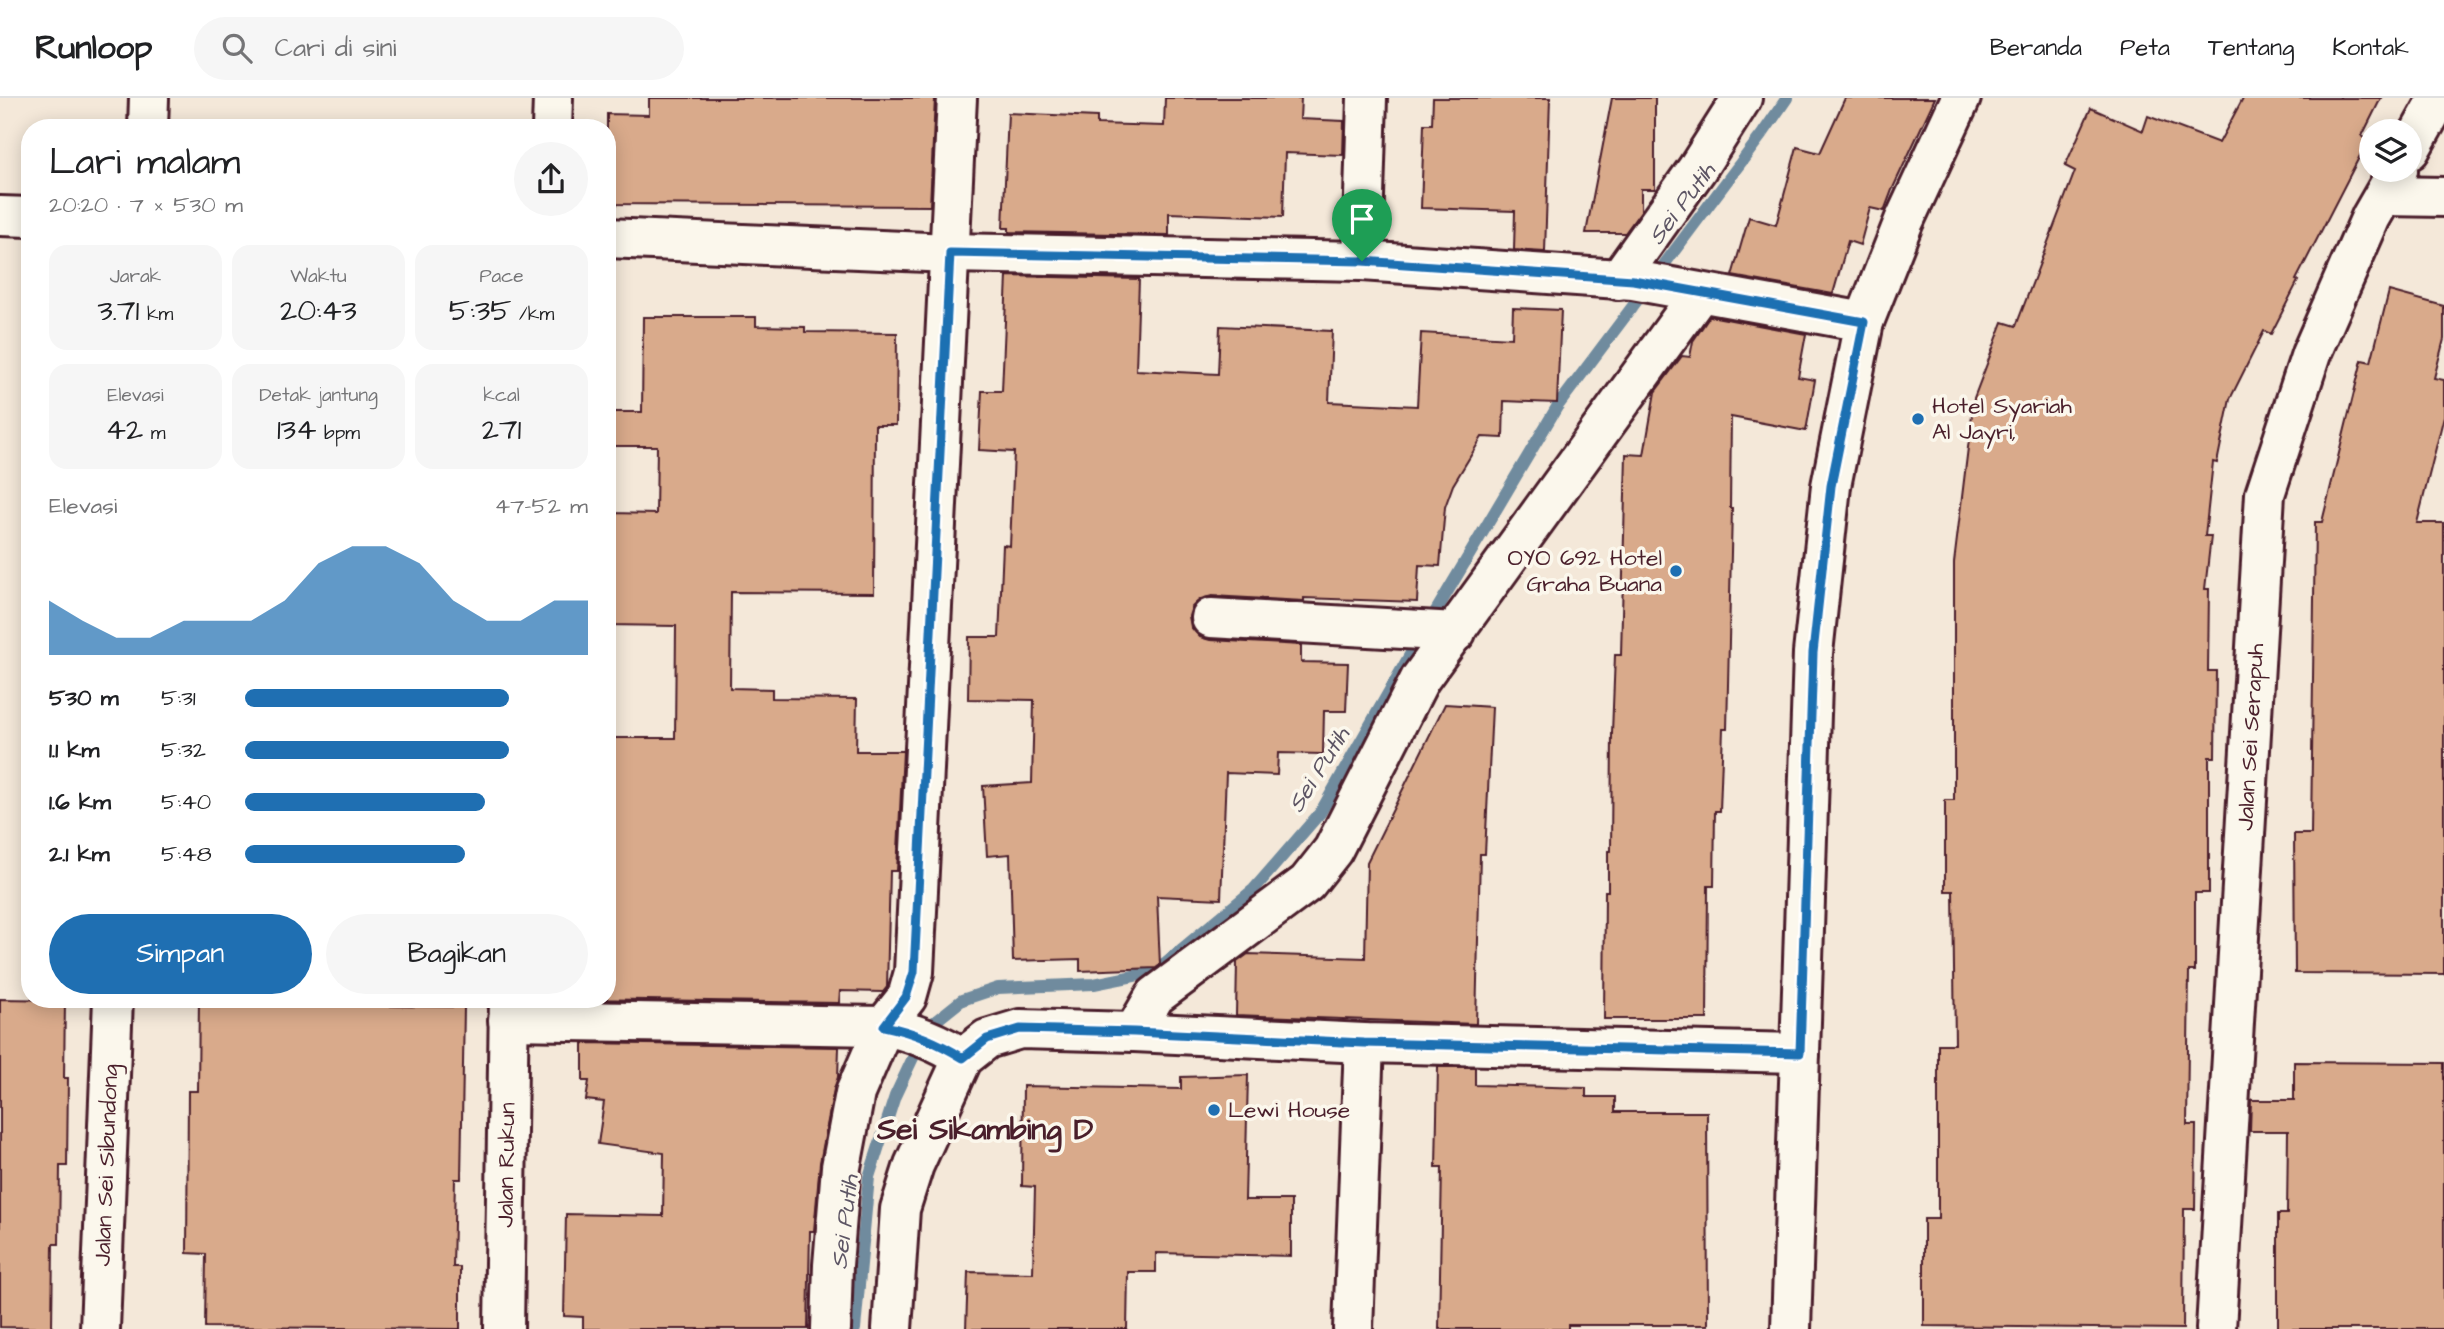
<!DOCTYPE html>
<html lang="id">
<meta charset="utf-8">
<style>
body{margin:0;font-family:"Architects Daughter",sans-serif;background:#f6f6f6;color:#202124;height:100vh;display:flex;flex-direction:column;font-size:26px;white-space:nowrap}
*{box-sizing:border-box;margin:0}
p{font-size:23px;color:#757577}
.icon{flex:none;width:38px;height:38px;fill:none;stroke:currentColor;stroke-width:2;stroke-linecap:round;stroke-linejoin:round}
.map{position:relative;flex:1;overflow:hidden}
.panel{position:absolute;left:21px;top:21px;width:595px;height:889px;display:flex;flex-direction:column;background:#fff;border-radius:28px;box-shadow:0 4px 18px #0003}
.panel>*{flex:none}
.buttons{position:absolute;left:2359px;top:21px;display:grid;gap:14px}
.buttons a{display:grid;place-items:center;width:63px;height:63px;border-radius:50%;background:#fff;box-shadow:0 4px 18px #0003;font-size:35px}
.pin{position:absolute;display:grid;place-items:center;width:60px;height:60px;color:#fff;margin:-72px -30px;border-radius:50% 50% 50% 0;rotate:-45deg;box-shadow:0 0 7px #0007}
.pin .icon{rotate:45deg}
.round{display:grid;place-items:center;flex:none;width:74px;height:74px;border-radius:37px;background:#f6f6f6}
.headline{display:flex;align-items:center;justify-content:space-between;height:119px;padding:0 28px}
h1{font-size:38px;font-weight:600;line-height:52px}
.figures{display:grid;grid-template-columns:repeat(3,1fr);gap:10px;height:119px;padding:7px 28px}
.figures div{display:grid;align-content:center;border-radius:18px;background:#f6f6f6;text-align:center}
.figures b{font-size:30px;font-weight:600}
.figures small{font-size:19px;font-weight:400}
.figures p{font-size:19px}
.chart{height:196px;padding:14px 28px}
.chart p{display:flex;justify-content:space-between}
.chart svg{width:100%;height:126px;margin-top:7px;fill:#1f6fb2;opacity:.7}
.action{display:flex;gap:14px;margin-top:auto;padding:14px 28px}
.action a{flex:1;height:80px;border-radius:42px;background:#1f6fb2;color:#fff;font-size:28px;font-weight:600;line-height:80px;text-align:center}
.action a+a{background:#f6f6f6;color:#202124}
ul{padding:0 28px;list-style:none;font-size:23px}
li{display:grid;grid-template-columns:112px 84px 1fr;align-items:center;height:52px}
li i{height:18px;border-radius:9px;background:#1f6fb2}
header{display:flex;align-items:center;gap:42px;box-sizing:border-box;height:98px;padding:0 35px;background:#fff;border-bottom:2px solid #e0e0e0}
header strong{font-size:33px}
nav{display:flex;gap:38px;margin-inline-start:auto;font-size:24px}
.search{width:490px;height:63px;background:#f6f6f6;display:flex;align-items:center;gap:18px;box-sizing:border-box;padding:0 24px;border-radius:38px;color:#757577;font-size:26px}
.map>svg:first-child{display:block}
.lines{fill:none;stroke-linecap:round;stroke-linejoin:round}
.stream{stroke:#708b9e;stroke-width:12}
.building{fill:#d9aa8b;stroke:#4a1f2b;stroke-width:2}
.minor-casing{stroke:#4a1f2b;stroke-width:44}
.tertiary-casing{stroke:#4a1f2b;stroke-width:44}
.minor{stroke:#fbf7ec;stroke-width:38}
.tertiary{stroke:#fbf7ec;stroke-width:38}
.route-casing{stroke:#fff;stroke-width:14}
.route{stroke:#1f6fb2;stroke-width:9}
.poi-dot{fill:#1f6fb2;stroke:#fbf7ec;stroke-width:2.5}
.labels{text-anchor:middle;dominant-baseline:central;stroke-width:7;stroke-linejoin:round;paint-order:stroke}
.poi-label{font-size:23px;fill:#4a1f2b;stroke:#fbf7ec;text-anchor:start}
.street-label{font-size:23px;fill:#4a1f2b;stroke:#fbf7ec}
.water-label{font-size:24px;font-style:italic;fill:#5d5564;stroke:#fbf7ec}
.district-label{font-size:30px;font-weight:bold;fill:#4a1f2b;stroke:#fbf7ec}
</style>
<header>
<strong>Runloop</strong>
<div class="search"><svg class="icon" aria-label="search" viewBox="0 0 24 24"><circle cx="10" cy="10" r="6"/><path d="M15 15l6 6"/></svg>Cari di sini</div>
<nav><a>Beranda</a><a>Peta</a><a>Tentang</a><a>Kontak</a></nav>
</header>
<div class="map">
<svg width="2444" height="1231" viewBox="0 0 2444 1231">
<rect width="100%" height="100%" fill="#f4e8d9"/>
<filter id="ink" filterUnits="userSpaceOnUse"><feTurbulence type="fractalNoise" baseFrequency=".0143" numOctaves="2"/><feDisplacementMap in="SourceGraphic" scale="14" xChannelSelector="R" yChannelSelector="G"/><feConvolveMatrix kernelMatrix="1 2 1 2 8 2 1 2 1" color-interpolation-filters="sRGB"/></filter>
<g filter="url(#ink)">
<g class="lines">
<path class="stream" d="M 855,1231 L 869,1079 L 895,998 L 927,930 L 962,902 L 998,890 L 1094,886 L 1154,874 L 1254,791 L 1320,715 L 1411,555 L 1557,309 L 1763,35 L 1787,0"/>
</g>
<path class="building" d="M 649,0 L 935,0 L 930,108 L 607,106 L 607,16 L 649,17 Z
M 1165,0 L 1301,0 L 1300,21 L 1344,23 L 1343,57 L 1285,55 L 1283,119 L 1169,115 L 1169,137 L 1009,134 L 1009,130 L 1003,130 L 1008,15 L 1097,19 L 1097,26 L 1164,28 Z
M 1433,0 L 1550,0 L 1545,154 L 1514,152 L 1515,113 L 1421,110 L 1424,26 L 1432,26 Z
M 1612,0 L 1655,0 L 1655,91 L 1641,91 L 1641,113 L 1625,135 L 1586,135 Z
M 1845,0 L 1935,0 L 1892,92 L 1884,113 L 1870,110 L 1860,147 L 1848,143 L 1833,196 L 1732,178 L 1749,119 L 1776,127 L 1797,49 L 1820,55 Z
M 2243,0 L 2381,0 L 2362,38 L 2368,42 L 2296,182 L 2298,183 L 2271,236 L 2264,233 L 2230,301 L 2217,365 L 2213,364 L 2205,438 L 2211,438 L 2205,491 L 2209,491 L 2208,573 L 2216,573 L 2215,659 L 2209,659 L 2209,795 L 2195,795 L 2195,873 L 2189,873 L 2187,1027 L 2196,1027 L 2195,1111 L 2184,1111 L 2183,1231 L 1924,1228 L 1924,1121 L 1938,1121 L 1938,946 L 1955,946 L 1953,793 L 1945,793 L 1945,702 L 1954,702 L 1954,465 L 1974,300 L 2003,224 L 2016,228 L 2075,73 L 2065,68 L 2091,10 L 2143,33 L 2148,18 L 2219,45 Z
M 1007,178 L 1139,181 L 1136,272 L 1218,276 L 1220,228 L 1332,233 L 1329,304 L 1417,308 L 1421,235 L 1512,240 L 1513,210 L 1561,212 L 1557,305 L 1504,303 L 1503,340 L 1482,339 L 1453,387 L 1445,409 L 1440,468 L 1419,467 L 1417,504 L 1304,500 L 1304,503 L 1212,498 L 1201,501 L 1192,509 L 1189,518 L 1191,529 L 1200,539 L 1210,542 L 1301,547 L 1301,564 L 1348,565 L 1346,613 L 1324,613 L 1323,656 L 1278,655 L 1277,677 L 1226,675 L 1221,801 L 1157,798 L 1160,867 L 1156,870 L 1080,873 L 1080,861 L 1013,863 L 1010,756 L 987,758 L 983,688 L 1032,685 L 1034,602 L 968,601 L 969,539 L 999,539 L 1003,447 L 1010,448 L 1014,354 L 979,352 L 982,293 L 1002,293 Z
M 2389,193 L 2444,208 L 2444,241 L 2434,280 L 2444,282 L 2444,318 L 2417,425 L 2444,425 L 2444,876 L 2295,875 L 2294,736 L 2311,736 L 2315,424 L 2322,424 L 2362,262 L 2371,264 Z
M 1710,218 L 1806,236 L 1798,279 L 1815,282 L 1806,333 L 1731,319 L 1730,410 L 1732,410 L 1727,631 L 1723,631 L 1720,713 L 1715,713 L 1714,788 L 1708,788 L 1707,921 L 1604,921 L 1605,793 L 1608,793 L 1608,753 L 1611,753 L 1612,635 L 1615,557 L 1621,557 L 1626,356 L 1644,357 L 1655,294 L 1682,258 L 1690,259 L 1693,243 Z
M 643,219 L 756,219 L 756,228 L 805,229 L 805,234 L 897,235 L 896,327 L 875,327 L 874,495 L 731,494 L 730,590 L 772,591 L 772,600 L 857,601 L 856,653 L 903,653 L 897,773 L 890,773 L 887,889 L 883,894 L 840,893 L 839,905 L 584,901 L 607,901 L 607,640 L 675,640 L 676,528 L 607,527 L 607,492 L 611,492 L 612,415 L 656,416 L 657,348 L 607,348 L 607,314 L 642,314 Z
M 1445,606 L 1492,609 L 1485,756 L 1480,756 L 1476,926 L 1236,917 L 1237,864 L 1248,856 L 1365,860 L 1367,764 Z
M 0,901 L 65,902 L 64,980 L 68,980 L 67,1068 L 60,1068 L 59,1146 L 53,1146 L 52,1230 L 0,1229 Z
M 199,901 L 320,901 L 320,907 L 464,909 L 461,1081 L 455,1081 L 453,1169 L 460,1169 L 460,1231 L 205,1229 L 206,1156 L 187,1155 L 188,993 L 198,993 Z
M 583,945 L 839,949 L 838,979 L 834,991 L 820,1065 L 814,1133 L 810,1133 L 808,1231 L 583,1231 L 583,1219 L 564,1218 L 566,1116 L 663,1118 L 664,1055 L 598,1046 L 604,1004 L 586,1002 L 589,983 L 583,983 Z
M 2294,964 L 2444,965 L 2444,1231 L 2278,1231 L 2278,1116 L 2287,1116 L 2288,1033 L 2250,1033 L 2251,1002 L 2294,1002 Z
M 1438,969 L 1475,969 L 1475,987 L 1586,990 L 1586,999 L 1615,999 L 1615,1014 L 1707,1014 L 1708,1227 L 1568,1227 L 1568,1231 L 1439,1231 L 1442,1069 L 1436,1069 Z
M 1248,977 L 1245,1102 L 1291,1102 L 1291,1158 L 1156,1155 L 1156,1174 L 1128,1174 L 1127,1231 L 966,1231 L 968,1174 L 1033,1175 L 1035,1089 L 1022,1088 L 1023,988 L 1181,991 L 1181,979 Z"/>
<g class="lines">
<defs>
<g id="minor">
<path d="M 148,30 L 149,0"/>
<path d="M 552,30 L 553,0"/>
<path d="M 2410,52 L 2439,0"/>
<path d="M 2384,98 L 2444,99"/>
<path d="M 0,118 L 30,119"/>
<path d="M 607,140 L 950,155 L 1362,163 L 1633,182 L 1864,224"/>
<path d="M 1362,163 L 1367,0"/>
<path d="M 1618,182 L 1697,71 L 1742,0"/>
<path d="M 1211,520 L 1456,534"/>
<path d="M 508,922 L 884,928 C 913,934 938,944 963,960"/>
<path d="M 1134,934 L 1155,898 L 1307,785 L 1333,752 L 1420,581 L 1700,195"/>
<path id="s1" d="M 100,1231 L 113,901"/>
<path id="s2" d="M 504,1231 L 509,901"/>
<path d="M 831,1231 L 833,1167 L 841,1069 L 855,995 L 884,928 L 907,899 L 914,874 L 957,0"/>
<path d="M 892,1231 L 900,1111 L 914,1067 L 963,960 L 987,941 L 1020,931 L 1134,934 L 1364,945 L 1800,955"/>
<path d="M 1353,1231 L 1364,945"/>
<path id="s3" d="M 2216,1231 L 2265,396 L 2311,256 L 2371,119 L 2398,72"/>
</g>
<path id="tertiary" d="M 1791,1231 L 1813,555 L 1831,388 L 1864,224 L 1904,123 L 1961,0"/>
</defs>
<use href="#minor" class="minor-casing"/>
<use href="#tertiary" class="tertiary-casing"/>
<use href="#minor" class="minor"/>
<use href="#tertiary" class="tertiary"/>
</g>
</g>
<g class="lines" filter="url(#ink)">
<defs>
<path id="route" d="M 950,155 L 1362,163 L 1633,182 L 1864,224 L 1831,388 L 1813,555 L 1800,955 L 1364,945 L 1134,934 L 1020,931 L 987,941 L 963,960 C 938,944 913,934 884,928 L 906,899 L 914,874 Z"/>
</defs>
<use href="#route" class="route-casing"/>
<use href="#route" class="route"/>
</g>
<g class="poi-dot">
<circle cx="1918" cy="321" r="7"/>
<circle cx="1676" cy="473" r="7"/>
<circle cx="1214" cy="1012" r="7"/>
</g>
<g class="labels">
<g class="poi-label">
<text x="1932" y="308">Hotel Syariah<tspan x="1932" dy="26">Al Jayri,</tspan></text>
<text x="1662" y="460" text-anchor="end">OYO 692 Hotel<tspan x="1662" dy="26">Graha Buana</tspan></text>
<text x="1228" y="1012">Lewi House</text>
</g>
<g class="street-label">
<text stroke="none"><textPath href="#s3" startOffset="593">Jalan Sei Serapuh</textPath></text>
<text stroke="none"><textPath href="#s1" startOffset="164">Jalan Sei Sibundong</textPath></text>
<text stroke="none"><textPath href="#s2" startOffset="164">Jalan Rukun</textPath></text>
</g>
<g class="water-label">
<text transform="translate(1682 106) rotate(-53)">Sei Putih</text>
<text transform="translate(1319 672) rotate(-58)">Sei Putih</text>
<text transform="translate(845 1124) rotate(-83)">Sei Putih</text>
</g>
<g class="district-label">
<text x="985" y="1032">Sei Sikambing D</text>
</g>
</g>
</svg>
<div class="buttons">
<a><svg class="icon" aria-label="layers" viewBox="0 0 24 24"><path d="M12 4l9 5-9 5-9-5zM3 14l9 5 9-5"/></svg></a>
</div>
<div class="pin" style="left:1362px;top:163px;background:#1e9e55"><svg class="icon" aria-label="arrive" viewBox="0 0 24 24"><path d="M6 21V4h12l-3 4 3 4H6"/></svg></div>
<section class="panel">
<div class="headline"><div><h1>Lari malam</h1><p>20:20 · 7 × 530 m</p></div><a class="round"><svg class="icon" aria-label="share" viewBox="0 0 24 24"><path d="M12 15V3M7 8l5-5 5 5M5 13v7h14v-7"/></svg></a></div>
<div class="figures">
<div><p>Jarak</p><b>3.71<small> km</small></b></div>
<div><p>Waktu</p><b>20:43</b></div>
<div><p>Pace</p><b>5:35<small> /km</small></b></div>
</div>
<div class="figures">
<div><p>Elevasi</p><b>42<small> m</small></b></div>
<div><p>Detak jantung</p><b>134<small> bpm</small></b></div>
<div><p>kcal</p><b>271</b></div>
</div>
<div class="chart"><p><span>Elevasi</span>47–52 m</p>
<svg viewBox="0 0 160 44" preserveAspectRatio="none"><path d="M0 44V25L10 32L20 38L30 38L40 32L50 32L60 32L70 25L80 12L90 6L100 6L110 12L120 25L130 32L140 32L150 25L160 25V44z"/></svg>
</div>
<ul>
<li><b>530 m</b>5:31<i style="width:77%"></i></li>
<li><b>1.1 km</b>5:32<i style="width:77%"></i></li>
<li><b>1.6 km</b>5:40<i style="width:70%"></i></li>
<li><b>2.1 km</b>5:48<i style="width:64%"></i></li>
</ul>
<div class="action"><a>Simpan</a><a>Bagikan</a></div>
</section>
</div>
